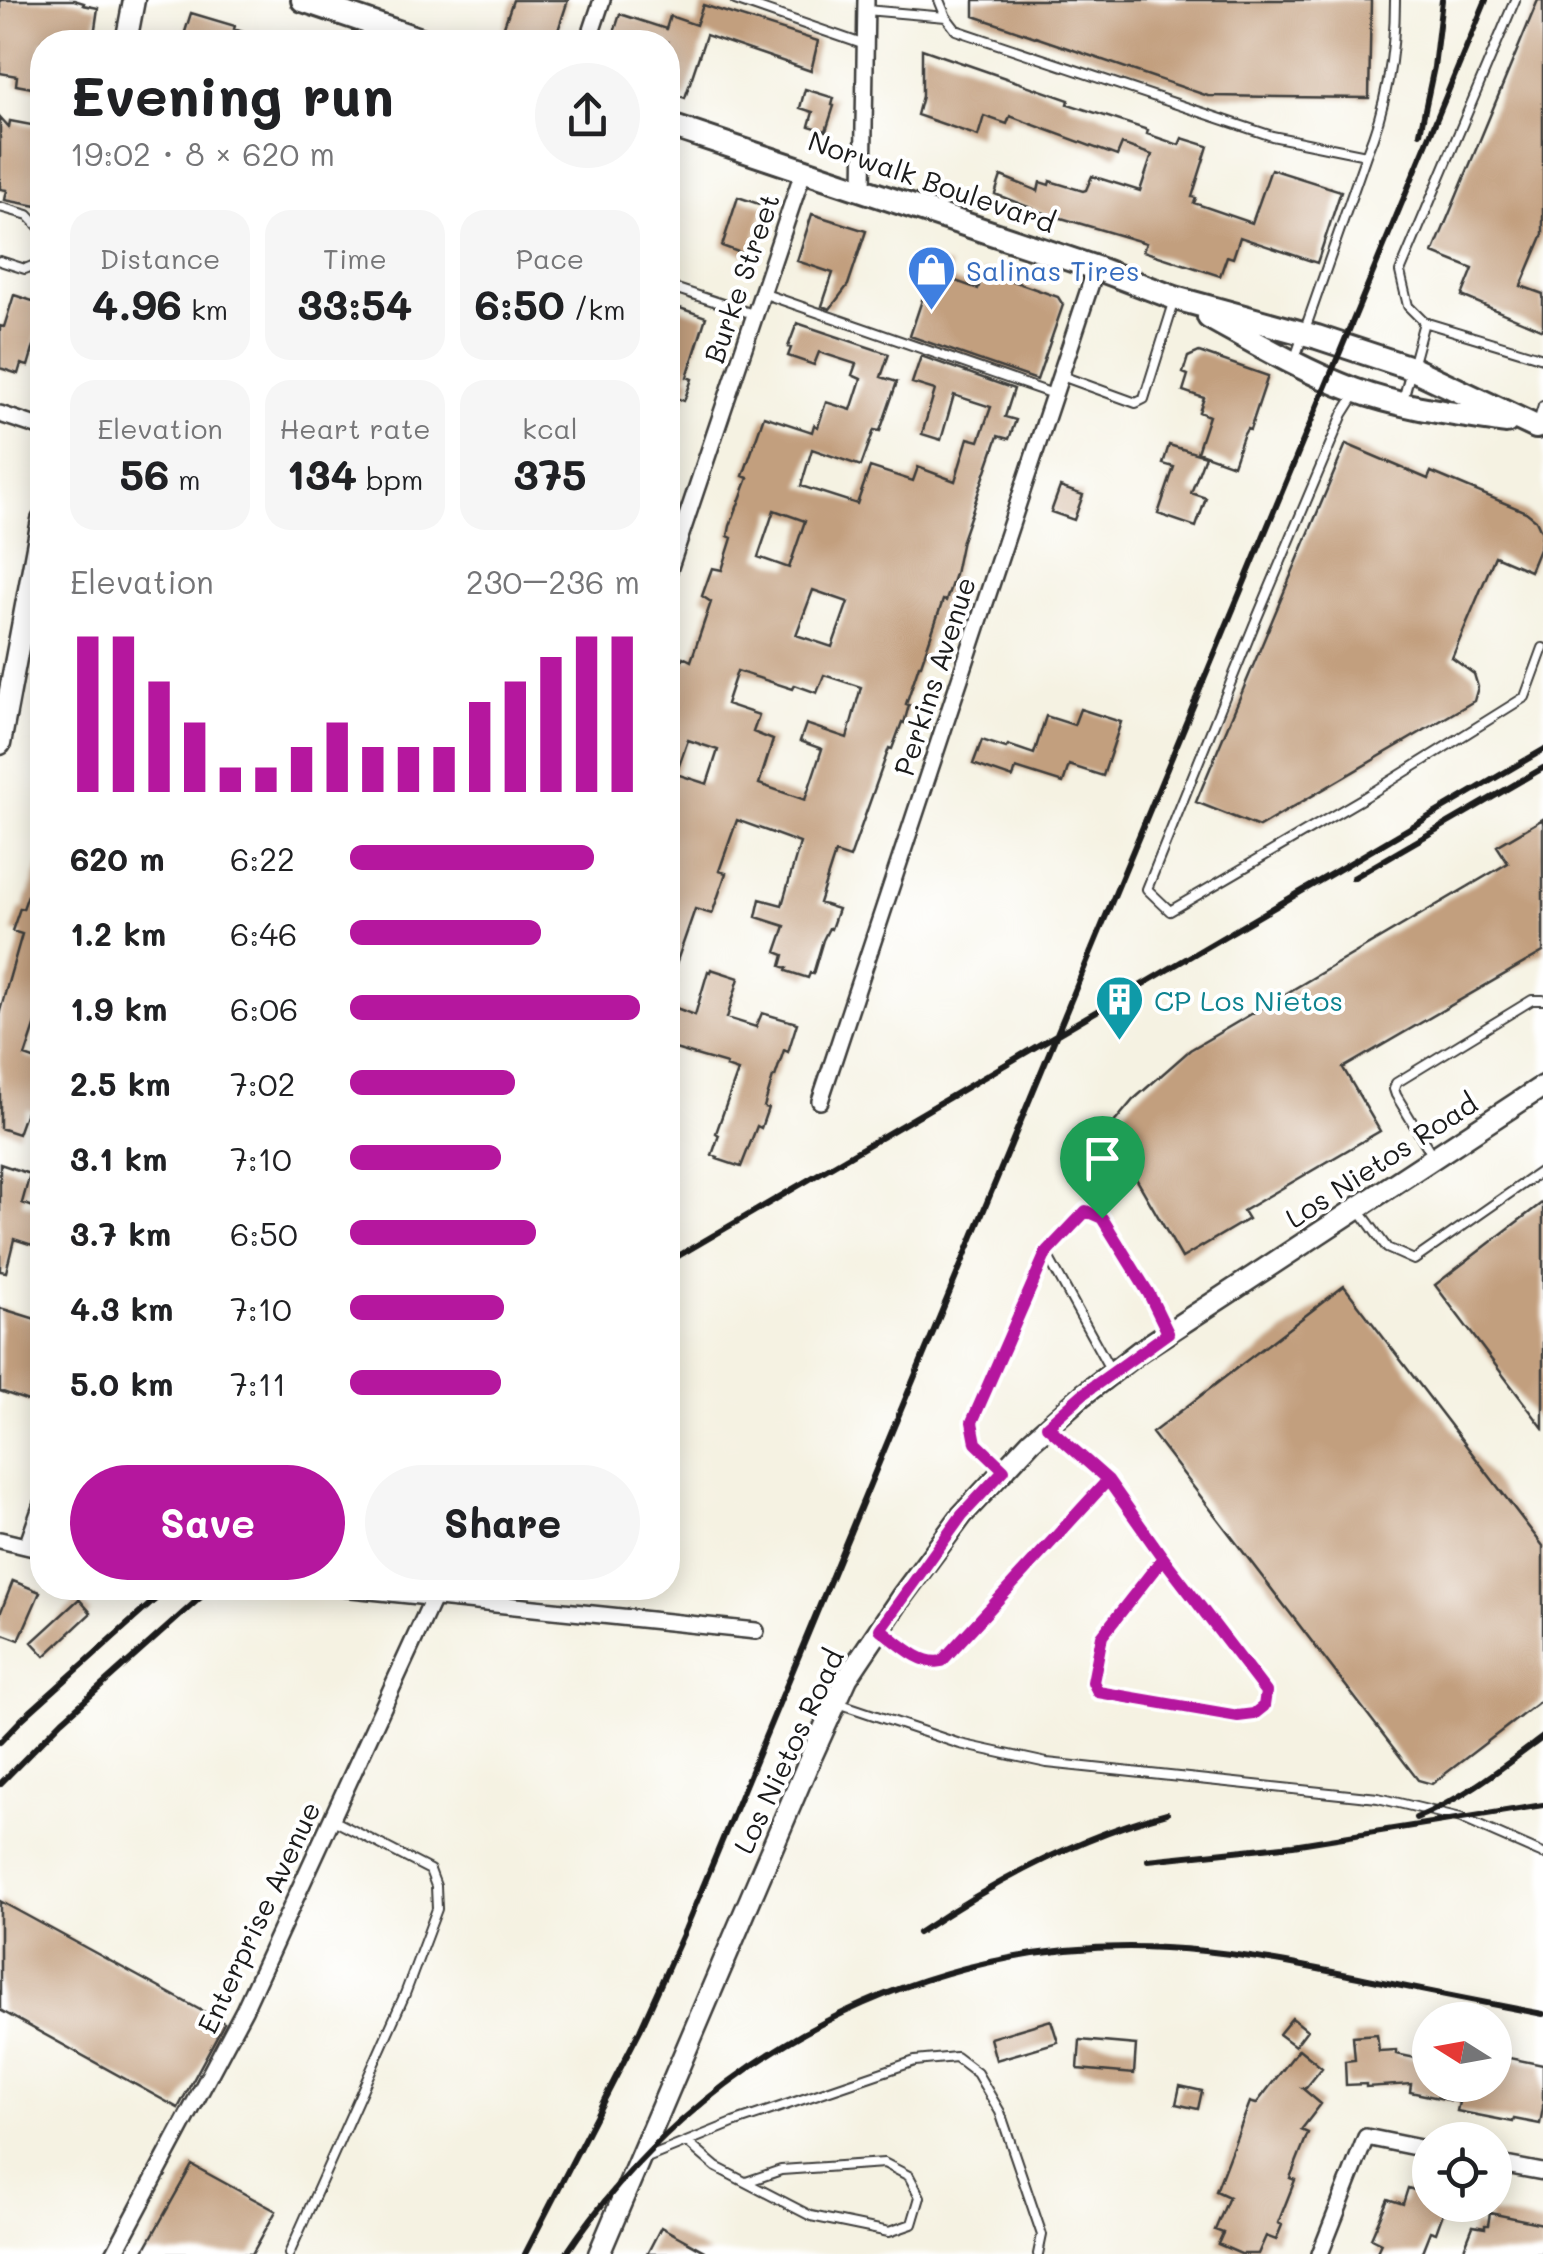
<!DOCTYPE html>
<meta charset="utf-8">
<style>
body{margin:0;font-family:Mali,sans-serif;background:#f6f6f6;color:#202124;height:100vh;display:flex;flex-direction:column;font-size:38px;white-space:nowrap}
*{box-sizing:border-box;margin:0}
p{font-size:32px;color:#757577}
.icon{flex:none;width:55px;height:55px;fill:none;stroke:currentColor;stroke-width:2;stroke-linecap:round;stroke-linejoin:round}
.map{position:relative;flex:1;overflow:hidden}
.details{position:absolute;left:30px;top:30px;width:650px;height:1570px;display:flex;flex-direction:column;background:#fff;border-radius:40px;box-shadow:0 5px 25px #0003}
.details>*{flex:none}
.needle{width:65px;rotate:281deg}
.controls{position:absolute;left:1412px;top:2002px;display:grid;gap:20px}
.controls a{display:grid;place-items:center;width:100px;height:100px;border-radius:50%;background:#fff;box-shadow:0 5px 25px #0003;font-size:50px}
.pin{position:absolute;display:grid;place-items:center;width:85px;height:85px;color:#fff;margin:-102px -42px;border-radius:50% 50% 50% 0;rotate:-45deg;box-shadow:0 0 10px #0007}
.pin .icon{rotate:45deg}
.round{display:grid;place-items:center;flex:none;width:105px;height:105px;border-radius:52px;background:#f6f6f6}
.headline{display:flex;align-items:center;justify-content:space-between;height:170px;padding:0 40px}
h1{font-size:55px;font-weight:700;line-height:75px}
.stats{display:grid;grid-template-columns:repeat(3,1fr);gap:15px;height:170px;padding:10px 40px}
.stats div{display:grid;align-content:center;border-radius:25px;background:#f6f6f6;text-align:center}
.stats b{font-size:42px;font-weight:700}
.stats small{font-size:28px;font-weight:400}
.stats p{font-size:28px}
.chart{height:280px;padding:20px 40px}
.chart p{display:flex;justify-content:space-between}
.chart svg{width:100%;height:180px;margin-top:10px;stroke:#b5179e;stroke-width:6}
.action{display:flex;gap:20px;margin-top:auto;padding:20px 40px}
.action a{flex:1;height:115px;border-radius:60px;background:#b5179e;color:#fff;font-size:40px;font-weight:700;line-height:115px;text-align:center}
.action a+a{background:#f6f6f6;color:#202124}
ul{padding:0 40px;list-style:none;font-size:32px}
li{display:grid;grid-template-columns:160px 120px 1fr;align-items:center;height:75px}
li i{height:25px;border-radius:12px;background:#b5179e}
.map>svg:first-child{display:block}
.building{fill:#c29f7e;fill-rule:evenodd}
.lines{fill:none;stroke-linecap:round;stroke-linejoin:round}
.service-casing{stroke:#3d3c3a;stroke-width:12}
.minor-casing{stroke:#3d3c3a;stroke-width:20}
.tertiary-casing{stroke:#3d3c3a;stroke-width:25}
.secondary-casing{stroke:#3d3c3a;stroke-width:28}
.service{stroke:#fff;stroke-width:8}
.minor{stroke:#fff;stroke-width:15}
.tertiary{stroke:#fff;stroke-width:20}
.secondary{stroke:#fff;stroke-width:22}
.rail{stroke:#1c1c1c;stroke-width:6}
.route-casing{stroke:#fff;stroke-width:20}
.route{stroke:#b5179e;stroke-width:12}
.labels{text-anchor:middle;dominant-baseline:central;stroke-width:8;stroke-linejoin:round;paint-order:stroke}
.street-label{font-size:28px;fill:#1c1c1c;stroke:#fff}
.shop-label{font-size:28px;fill:#366cbe;stroke:#fff;text-anchor:start}
.culture-label{font-size:28px;fill:#0d838f;stroke:#fff;text-anchor:start}
</style>
<div class="map">
<svg width="1543" height="2254" viewBox="0 0 1543 2254">
<rect width="100%" height="100%" fill="#fff"/>
<filter id="ink" filterUnits="userSpaceOnUse"><feTurbulence type="fractalNoise" baseFrequency=".01" numOctaves="2"/><feDisplacementMap in="SourceGraphic" scale="20" xChannelSelector="R" yChannelSelector="G"/><feConvolveMatrix kernelMatrix="1 2 1 2 8 2 1 2 1" color-interpolation-filters="sRGB"/></filter>
<filter id="wash" filterUnits="userSpaceOnUse"><feTurbulence type="fractalNoise" baseFrequency=".0048" numOctaves="4" result="noise"/><feDisplacementMap in="SourceGraphic" scale="40" xChannelSelector="R" yChannelSelector="G"/><feGaussianBlur stdDeviation="2.25" result="paint"/><feColorMatrix in="noise" values="0 0 0 0 0 0 0 0 0 0 0 0 0 0 0 0 0 1.4 0 .05"/><feComposite in="paint" operator="in"/></filter>
<g filter="url(#wash)">
<rect width="100%" height="100%" fill="#f5f2e2"/>
<g id="blocks">
<path class="building" d="M 0,0 L 74,0 L 84,3 L 83,5 L 98,8 L 93,42 L 42,42 L 42,90 L 16,85 L 17,76 L 0,73 Z
M 513,0 L 568,0 L 555,40 L 522,30 L 521,35 L 503,29 Z
M 974,0 L 1371,0 L 1369,98 L 1208,96 L 974,16 Z
M 1538,0 L 1543,0 L 1543,234 L 1521,286 L 1543,294 L 1543,330 L 1462,296 L 1473,269 L 1433,253 Z
M 703,5 L 818,41 L 811,71 L 706,35 L 685,98 L 668,92 L 668,42 L 611,42 L 620,14 L 666,29 L 670,16 L 696,25 Z
M 191,13 L 235,26 L 234,29 L 266,40 L 265,42 L 193,42 L 193,38 L 184,35 Z
M 922,49 L 1069,100 L 1068,104 L 1148,130 L 1147,134 L 1179,145 L 1182,138 L 1208,146 L 1192,197 L 1196,198 L 1194,203 L 1252,223 L 1271,169 L 1341,191 L 1317,263 L 1240,237 L 1233,258 L 1227,256 L 1220,276 L 1143,251 L 1146,243 L 1041,212 L 995,194 L 1001,176 L 1038,191 L 1040,182 L 1049,185 L 1050,181 L 1083,191 L 1086,190 L 1092,176 L 1140,191 L 1152,155 L 1122,144 L 1117,156 L 1010,116 L 1007,124 L 984,116 L 978,136 L 917,115 L 922,96 Z
M 805,89 L 834,98 L 832,105 L 834,106 L 826,131 L 809,126 L 813,112 L 800,108 Z
M 0,117 L 9,127 L 10,121 L 42,127 L 42,207 L 5,200 L 7,190 L 0,189 Z
M 738,197 L 765,206 L 749,256 L 722,246 Z
M 812,214 L 866,231 L 848,285 L 830,309 L 822,306 L 833,273 L 797,261 Z
M 935,261 L 951,266 L 947,278 L 978,289 L 984,271 L 1058,297 L 1063,305 L 1037,380 L 910,336 Z
M 14,295 L 42,304 L 36,339 L 28,366 L 21,364 L 18,374 L 0,368 L 0,326 L 4,327 Z
M 674,306 L 706,317 L 687,377 L 692,379 L 684,401 L 668,395 L 668,324 Z
M 797,323 L 889,354 L 881,377 L 897,382 L 880,431 L 874,430 L 861,466 L 812,449 L 801,486 L 857,504 L 870,467 L 913,481 L 918,467 L 955,481 L 968,438 L 979,441 L 991,407 L 954,395 L 941,440 L 922,434 L 935,390 L 912,383 L 921,356 L 1014,389 L 1005,417 L 1016,420 L 1009,439 L 998,436 L 962,540 L 955,574 L 946,601 L 943,600 L 921,665 L 919,665 L 906,704 L 909,705 L 904,723 L 902,722 L 892,749 L 889,748 L 850,858 L 835,853 L 819,903 L 838,909 L 831,929 L 829,928 L 823,940 L 813,974 L 810,973 L 808,978 L 786,971 L 787,968 L 781,966 L 784,955 L 776,952 L 785,926 L 756,917 L 760,899 L 782,905 L 800,843 L 737,820 L 719,871 L 726,873 L 712,914 L 695,909 L 670,981 L 668,981 L 668,698 L 683,657 L 691,661 L 711,602 L 702,596 L 712,568 L 722,570 L 732,538 L 728,536 L 730,526 L 748,478 L 743,476 L 764,416 L 812,432 L 814,425 L 818,427 L 826,402 L 851,410 L 861,379 L 852,375 L 856,364 L 819,352 L 814,365 L 788,356 L 791,348 L 788,347 ZM 774,510 L 805,521 L 789,568 L 758,557 ZM 813,590 L 848,602 L 832,647 L 796,635 ZM 737,671 L 793,689 L 795,685 L 817,693 L 824,675 L 861,687 L 847,738 L 806,724 L 800,741 L 822,749 L 805,800 L 759,784 L 773,740 L 753,732 L 759,715 L 726,704 ZM 688,740 L 718,750 L 707,784 L 676,774 Z
M 1199,352 L 1268,376 L 1250,430 L 1247,429 L 1243,436 L 1233,465 L 1197,452 L 1209,416 L 1199,412 L 1204,398 L 1183,391 L 1188,375 L 1183,373 L 1188,357 Z
M 1346,444 L 1428,479 L 1431,472 L 1526,512 L 1536,520 L 1542,533 L 1540,547 L 1530,571 L 1495,556 L 1452,658 L 1474,674 L 1478,687 L 1474,701 L 1259,827 L 1196,802 Z
M 1169,445 L 1205,456 L 1191,493 L 1206,498 L 1196,527 L 1158,514 L 1174,467 L 1163,464 Z
M 1060,487 L 1083,495 L 1074,520 L 1051,512 Z
M 1080,709 L 1121,722 L 1103,776 L 1069,765 L 1063,783 L 1016,768 L 1013,778 L 973,764 L 982,740 L 1006,748 L 1008,745 L 1034,754 L 1046,716 L 1074,725 Z
M 1543,819 L 1543,952 L 1343,1068 L 1380,1131 L 1243,1211 L 1248,1219 L 1182,1258 L 1108,1130 L 1133,1100 L 1190,1050 L 1508,863 L 1497,846 Z
M 40,861 L 42,861 L 42,1015 L 39,1024 L 36,1023 L 25,1056 L 42,1062 L 42,1115 L 27,1109 L 18,1134 L 0,1128 L 0,1011 L 22,934 L 12,931 L 20,908 L 23,909 Z
M 711,969 L 739,978 L 727,1018 L 756,1027 L 762,1013 L 797,1023 L 788,1052 L 784,1050 L 775,1077 L 773,1077 L 764,1107 L 768,1108 L 761,1128 L 757,1126 L 741,1167 L 717,1159 L 718,1157 L 712,1155 L 719,1135 L 716,1133 L 738,1071 L 726,1067 L 727,1064 L 668,1047 L 668,1005 L 695,1015 L 708,971 L 710,972 Z
M 0,1164 L 30,1174 L 22,1203 L 42,1210 L 42,1248 L 14,1239 L 6,1272 L 0,1271 Z
M 1543,1202 L 1543,1428 L 1435,1285 Z
M 1344,1286 L 1543,1546 L 1543,1699 L 1432,1784 L 1418,1780 L 1152,1433 Z
M 0,1308 L 42,1321 L 42,1372 L 31,1402 L 0,1391 Z
M 13,1581 L 40,1592 L 19,1640 L 0,1633 L 0,1614 Z
M 79,1599 L 91,1613 L 45,1656 L 32,1642 Z
M 0,1901 L 224,2023 L 178,2108 L 0,2010 Z
M 1292,2018 L 1307,2030 L 1295,2046 L 1279,2034 Z
M 1051,2020 L 1058,2042 L 996,2060 L 990,2038 Z
M 1377,2034 L 1379,2051 L 1396,2050 L 1396,2054 L 1430,2061 L 1430,2085 L 1495,2085 L 1495,2055 L 1543,2065 L 1543,2108 L 1540,2124 L 1514,2119 L 1513,2122 L 1457,2111 L 1459,2102 L 1410,2092 L 1411,2084 L 1366,2087 L 1366,2084 L 1346,2085 L 1345,2061 L 1355,2060 L 1353,2036 Z
M 1080,2040 L 1136,2045 L 1134,2074 L 1078,2069 Z
M 1299,2049 L 1322,2068 L 1306,2088 L 1302,2088 L 1321,2104 L 1301,2130 L 1308,2133 L 1290,2178 L 1295,2180 L 1278,2223 L 1282,2225 L 1276,2240 L 1266,2236 L 1258,2254 L 1241,2254 L 1218,2244 L 1223,2233 L 1215,2230 L 1229,2197 L 1216,2191 L 1250,2102 L 1256,2104 Z
M 1180,2086 L 1202,2091 L 1198,2109 L 1176,2104 Z
M 192,2165 L 276,2211 L 252,2254 L 142,2254 Z
M 1408,2188 L 1430,2195 L 1430,2205 L 1446,2205 L 1436,2233 L 1430,2231 L 1421,2254 L 1376,2254 L 1381,2243 L 1371,2238 L 1388,2199 L 1403,2204 Z
M 1490,2213 L 1543,2224 L 1543,2254 L 1462,2254 L 1473,2226 L 1485,2228 L 1485,2225 L 1488,2225 Z
M 661,2227 L 710,2254 L 647,2254 Z"/>
</g>
</g>
<g filter="url(#ink)">
<use href="#blocks" fill-opacity="0" stroke="#3d3c3a" stroke-width="2.5"/>
<g class="lines">
<defs>
<path id="service" d="M 735,0 L 865,45
M 939,0 L 946,17 L 956,30 L 1272,136 L 1366,155 C 1387,105 1395,54 1395,0
M 866,10 L 946,17
M 0,207 L 28,215 L 42,230
M 0,261 L 25,269 L 42,262
M 668,286 L 753,314
M 762,293 L 1053,394
M 1424,322 L 1408,306 L 1400,272 L 1515,0
M 1295,358 L 1366,155
M 1059,375 L 1136,403 L 1144,399 L 1174,303
M 1355,395 L 1343,414 L 1254,625 L 1147,889 L 1170,911 L 1365,797 L 1525,697 L 1543,648
M 1403,400 L 1424,322 L 1543,358
M 1538,423 L 1543,406
M 1434,1158 L 1396,1095 L 1394,1089 L 1396,1083 L 1532,1000 L 1543,1000
M 1360,1211 L 1387,1248 L 1414,1260 L 1543,1170
M 1046,1253 L 1111,1371
M 1003,1468 L 976,1443 L 972,1422 L 1046,1253 L 1086,1211 L 1102,1219 L 1149,1294 L 1166,1329
M 1107,1480 L 1163,1558 L 1266,1692 L 1265,1706 L 1255,1714 L 1238,1717 L 1098,1691 L 1093,1682 L 1102,1637 L 1163,1558
M 884,1631 C 900,1643 921,1666 942,1661 L 1107,1480 L 1050,1429
M 838,1703 L 960,1744 L 1047,1763 L 1378,1798 L 1461,1818 L 1543,1854
M 687,2142 L 716,2167 L 811,2216 L 889,2232 L 912,2224 L 920,2197 L 909,2176 L 884,2163 L 781,2170 L 746,2182
M 642,2160 L 733,2123 L 915,2061 L 956,2057 L 977,2073 L 1000,2112 L 1042,2235 L 1038,2254
M 289,2254 L 405,1994 L 437,1909 L 436,1886 L 430,1870 L 333,1820"/>
<path id="minor" d="M 588,42 L 602,0
M 863,189 L 866,0
M 0,414 L 42,428
M 668,573 L 804,169
M 27,609 L 42,614
M 820,1101 L 1096,268
M 0,1540 L 42,1550
M 27,1546 L 42,1504
M 342,1588 L 756,1631
M 1495,2163 L 1543,2172
M 114,2254 L 244,2010 L 434,1596
M 1320,2254 L 1366,2137 L 1430,2150"/>
<path id="tertiary" d="M 126,42 L 134,0
M 0,744 L 42,520
M 599,2254 L 807,1766 L 847,1678 L 902,1596 L 962,1515 L 1031,1441 L 1083,1395 L 1140,1351 L 1543,1086"/>
<path id="secondary" d="M 303,0 L 427,42
M 668,125 L 1096,268 L 1175,298 L 1317,337 L 1411,368 L 1536,427
M 1209,317 C 1256,343 1303,371 1354,390 C 1403,408 1455,414 1506,422"/>
</defs>
<use href="#service" class="service-casing"/>
<use href="#minor" class="minor-casing"/>
<use href="#tertiary" class="tertiary-casing"/>
<use href="#secondary" class="secondary-casing"/>
<use href="#service" class="service"/>
<use href="#minor" class="minor"/>
<use href="#tertiary" class="tertiary"/>
<use href="#secondary" class="secondary"/>
<path class="rail" d="M 1420,133 L 1434,67 L 1442,0
M 1353,878 L 1543,768
M 668,1262 L 1543,750
M 0,1742 L 22,1719 L 168,1588
M 0,1784 L 62,1721 L 211,1588
M 1416,1818 C 1463,1799 1503,1767 1543,1737
M 1148,1860 L 1293,1845 L 1543,1805
M 918,1933 C 995,1881 1077,1837 1167,1813
M 525,2254 L 640,2030 L 685,1930 L 1486,0
M 566,2254 C 698,2056 925,1935 1164,1948 C 1235,1951 1303,1966 1373,1980 C 1429,1992 1486,2003 1543,2014"/>
</g>
</g>
<g class="lines" filter="url(#ink)">
<defs>
<path id="route" d="M 1102,1218 L 1086,1211 L 1046,1253 L 972,1422 L 976,1443 L 1004,1470 L 962,1515 L 880,1629 C 897,1641 920,1666 942,1661 L 1108,1480 L 1163,1558 L 1266,1692 L 1264,1706 L 1254,1714 L 1238,1716 L 1098,1692 L 1093,1682 L 1102,1636 L 1163,1558 L 1108,1480 L 1047,1426 L 1083,1394 L 1168,1333 L 1149,1294 L 1102,1218"/>
</defs>
<use href="#route" class="route-casing"/>
<use href="#route" class="route"/>
</g>
<defs>
<symbol id="shop-pin" viewBox="-11 -11 22 30"><path d="M0 17L-7.5 6A9.5 9.5 0 1 1 7.5 6Z" fill="#3f7fe0" stroke="#fff"/><path d="M-5-2.5h2.3a2.7 3.5 0 0 1 5.4 0H5L5.5 6h-11ZM-1.5-2.5h3a1.5 2.3 0 0 0-3 0Z" fill="#fff"/></symbol>
<symbol id="building-pin" viewBox="-11 -11 22 30"><path d="M0 17L-7.5 6A9.5 9.5 0 1 1 7.5 6Z" fill="#0f9aa8" stroke="#fff"/><path d="M-4-6H4V6H1V3H-1V6H-4ZM-2.5-4.3h1.7v1.8h-1.7ZM.8-4.3h1.7v1.8H.8ZM-2.5-1h1.7V.8h-1.7ZM.8-1h1.7V.8H.8Z" fill="#fff"/></symbol>
</defs>
<g fill-rule="evenodd">
<use href="#shop-pin" x="904" y="242" width="55" height="75"/>
<use href="#building-pin" x="1092" y="972" width="55" height="75"/>
</g>
<g class="labels">
<g class="street-label">
<text transform="translate(932 181) rotate(19)">Norwalk Boulevard</text>
<text transform="translate(741 278) rotate(-71)">Burke Street</text>
<text transform="translate(934 676) rotate(-72)">Perkins Avenue</text>
<text transform="translate(1381 1160) rotate(-33)">Los Nietos Road</text>
<text transform="translate(788 1751) rotate(-65)">Los Nietos Road</text>
<text transform="translate(258 1917) rotate(-65)">Enterprise Avenue</text>
</g>
<g class="shop-label">
<text x="966" y="270">Salinas Tires</text>
</g>
<g class="culture-label">
<text x="1154" y="1000">CP Los Nietos</text>
</g>
</g>
</svg>
<div class="controls">
<a><svg class="needle" viewBox="-14 -14 28 28"><path d="M0-13l5 13h-10z" fill="#e53935"/><path d="M0 13l5-13h-10z" fill="#757577"/></svg></a>
<a><svg class="icon" aria-label="locate" viewBox="0 0 24 24"><circle cx="12" cy="12" r="6"/><path d="M12 2v4M12 18v4M2 12h4M18 12h4"/></svg></a>
</div>
<div class="pin" style="left:1102px;top:1218px;background:#1e9e55"><svg class="icon" aria-label="arrive" viewBox="0 0 24 24"><path d="M6 21V4h12l-3 4 3 4H6"/></svg></div>
<section class="details">
<div class="headline"><div><h1>Evening run</h1><p>19:02 · 8 × 620 m</p></div><a class="round"><svg class="icon" aria-label="share" viewBox="0 0 24 24"><path d="M12 15V3M7 8l5-5 5 5M5 13v7h14v-7"/></svg></a></div>
<div class="stats">
<div><p>Distance</p><b>4.96<small> km</small></b></div>
<div><p>Time</p><b>33:54</b></div>
<div><p>Pace</p><b>6:50<small> /km</small></b></div>
</div>
<div class="stats">
<div><p>Elevation</p><b>56<small> m</small></b></div>
<div><p>Heart rate</p><b>134<small> bpm</small></b></div>
<div><p>kcal</p><b>375</b></div>
</div>
<div class="chart"><p><span>Elevation</span>230–236 m</p>
<svg viewBox="0 0 160 44" preserveAspectRatio="none"><path d="M5 44V6M15 44V6M25 44V17M35 44V27M45 44V38M55 44V38M65 44V33M75 44V27M85 44V33M95 44V33M105 44V33M115 44V22M125 44V17M135 44V11M145 44V6M155 44V6"/></svg>
</div>
<ul>
<li><b>620 m</b>6:22<i style="width:84%"></i></li>
<li><b>1.2 km</b>6:46<i style="width:66%"></i></li>
<li><b>1.9 km</b>6:06<i style="width:100%"></i></li>
<li><b>2.5 km</b>7:02<i style="width:57%"></i></li>
<li><b>3.1 km</b>7:10<i style="width:52%"></i></li>
<li><b>3.7 km</b>6:50<i style="width:64%"></i></li>
<li><b>4.3 km</b>7:10<i style="width:53%"></i></li>
<li><b>5.0 km</b>7:11<i style="width:52%"></i></li>
</ul>
<div class="action"><a>Save</a><a>Share</a></div>
</section>
</div>
